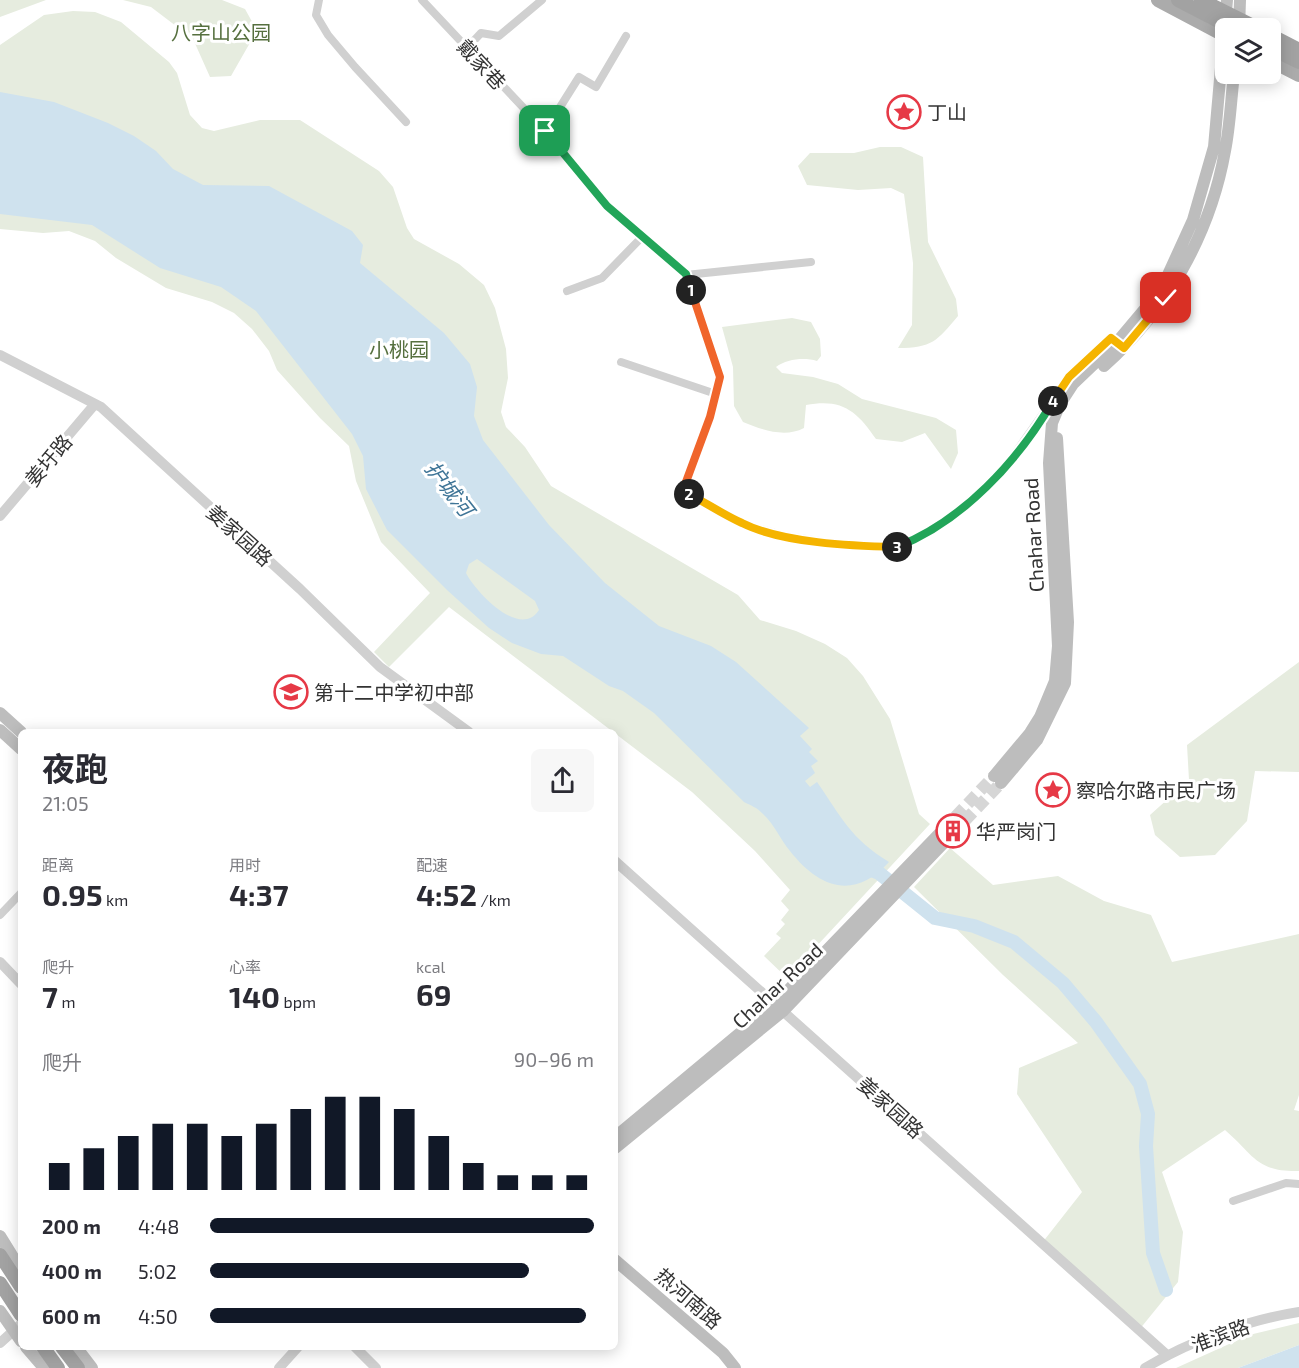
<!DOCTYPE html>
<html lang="zh">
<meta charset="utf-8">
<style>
body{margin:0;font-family:"Exo 2","Noto Sans SC",sans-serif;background:#f7f7f7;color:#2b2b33;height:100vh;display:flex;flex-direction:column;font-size:22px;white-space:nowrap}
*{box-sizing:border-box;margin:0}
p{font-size:20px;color:#7c7c81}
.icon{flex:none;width:33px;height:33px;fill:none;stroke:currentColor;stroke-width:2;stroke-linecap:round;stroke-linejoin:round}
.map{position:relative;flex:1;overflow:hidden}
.sheet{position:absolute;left:18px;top:729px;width:600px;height:621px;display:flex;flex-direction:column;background:#fff;border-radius:9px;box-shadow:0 3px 15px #0003}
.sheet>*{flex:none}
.fabs{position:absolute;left:1215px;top:18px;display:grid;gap:12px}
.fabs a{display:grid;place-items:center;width:66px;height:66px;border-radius:9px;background:#fff;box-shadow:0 3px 15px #0003;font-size:30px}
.pin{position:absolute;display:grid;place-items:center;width:51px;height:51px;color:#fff;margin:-26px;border-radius:12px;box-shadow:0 3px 9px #0006}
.km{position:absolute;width:30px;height:30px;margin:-15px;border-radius:50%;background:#222;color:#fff;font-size:16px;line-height:30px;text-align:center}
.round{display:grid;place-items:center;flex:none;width:63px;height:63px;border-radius:9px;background:#f7f7f7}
.headline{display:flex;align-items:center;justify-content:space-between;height:102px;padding:0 24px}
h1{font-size:33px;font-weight:700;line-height:45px}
.metrics{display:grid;grid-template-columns:repeat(3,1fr);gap:9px;height:102px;padding:6px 24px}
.metrics div{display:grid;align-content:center}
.metrics b{font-size:30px;font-weight:700}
.metrics small{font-size:16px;font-weight:400}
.metrics p{font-size:16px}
.chart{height:168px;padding:12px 24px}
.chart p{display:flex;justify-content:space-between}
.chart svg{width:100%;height:108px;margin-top:6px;stroke:#111827;stroke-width:6}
ul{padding:0 24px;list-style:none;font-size:20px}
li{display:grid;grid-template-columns:96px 72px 1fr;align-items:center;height:45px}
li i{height:15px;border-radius:8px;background:#111827}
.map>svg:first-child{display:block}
.green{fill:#e6ecdf}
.water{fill:#cfe2ee;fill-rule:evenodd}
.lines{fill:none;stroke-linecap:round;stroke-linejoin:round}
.river{stroke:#cfe2ee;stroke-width:14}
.secondary-tunnel{stroke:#d6d6d6;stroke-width:12;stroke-dasharray:12 6;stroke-linecap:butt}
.minor{stroke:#d0d0d0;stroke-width:8}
.tertiary{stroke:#d0d0d0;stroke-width:10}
.secondary{stroke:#bdbdbd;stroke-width:12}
.primary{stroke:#ababab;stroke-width:14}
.trunk{stroke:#a2a2a2;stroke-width:14}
.trunk-bridge{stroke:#a2a2a2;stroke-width:14}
.split-1-casing{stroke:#fff;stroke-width:12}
.split-2-casing{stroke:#fff;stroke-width:12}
.split-3-casing{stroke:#fff;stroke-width:12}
.split-4-casing{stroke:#fff;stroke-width:12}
.split-5-casing{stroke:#fff;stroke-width:12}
.split-1{stroke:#22a559;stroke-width:8}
.split-2{stroke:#f0652b;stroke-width:8}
.split-3{stroke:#f5b400;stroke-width:8}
.split-4{stroke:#22a559;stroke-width:8}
.split-5{stroke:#f5b400;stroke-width:8}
.labels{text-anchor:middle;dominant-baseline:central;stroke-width:6;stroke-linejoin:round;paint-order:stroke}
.park-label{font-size:20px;fill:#56703f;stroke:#fff}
.street-label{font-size:20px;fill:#333;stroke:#fff}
.poi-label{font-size:20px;fill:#333;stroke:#fff;text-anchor:start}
.water-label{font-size:21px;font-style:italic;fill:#3f7597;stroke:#fff}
</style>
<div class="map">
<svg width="1299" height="1368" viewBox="0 0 1299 1368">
<rect width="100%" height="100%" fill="#fff"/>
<path class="green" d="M 0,0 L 46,0 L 0,17 Z
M 123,0 L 222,0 L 245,9 L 255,27 L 251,41 L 231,76 L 210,77 L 193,39 L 151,7 Z
M 73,11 L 95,12 L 121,22 L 169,62 L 177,73 L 190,115 L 202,128 L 214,131 L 260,120 L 300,120 L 379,171 L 393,187 L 407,228 L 414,239 L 459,264 L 484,285 L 495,308 L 506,349 L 508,378 L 501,412 L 506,427 L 525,447 L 551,486 L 738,595 L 760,620 L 796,631 L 825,644 L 847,658 L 863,676 L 890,719 L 919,814 L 930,824 L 787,978 L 764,956 L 781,938 L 776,934 L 785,924 L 781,920 L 789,910 L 781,901 L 790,890 L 755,851 L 692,792 L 449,607 L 389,667 L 374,652 L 430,593 L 381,542 L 356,481 L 349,446 L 320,418 L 277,370 L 269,351 L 252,329 L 234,313 L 212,302 L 166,288 L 116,258 L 95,241 L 69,231 L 43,233 L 0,229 L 0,45 L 44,15 Z
M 880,147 L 901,147 L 923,157 L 928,242 L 956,299 L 958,316 C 937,341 932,348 898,348 L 912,325 L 913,263 L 904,194 L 891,188 L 858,190 L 807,185 L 798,166 L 810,153 L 854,153 Z
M 792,318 L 811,322 L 820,339 L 821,356 L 817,361 C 804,357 787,359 776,367 L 782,373 L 813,377 L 838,384 L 862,399 L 936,418 L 956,430 L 958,453 L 951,469 L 925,433 L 902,442 L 876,439 C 857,411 842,398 806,405 L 804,428 C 785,438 762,430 743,422 L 734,406 L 733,367 L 722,327 Z
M 1299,662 L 1299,772 L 1255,771 L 1247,821 L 1215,855 L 1180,857 L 1155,835 L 1150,815 L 1189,780 L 1187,745 Z
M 950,848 L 993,885 L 1058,876 L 1104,901 L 1151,915 L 1172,962 L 1299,934 L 1299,1095 L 1294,1110 L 1299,1111 L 1299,1171 C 1256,1172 1254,1155 1225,1130 L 1162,1172 L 1183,1232 L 1178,1282 L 1139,1330 L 1042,1243 L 1082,1192 L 1017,1094 L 1019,1068 L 1078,1043 L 1003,975 L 914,887 Z
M 1299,1323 L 1299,1345 L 1238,1368 L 1176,1368 L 1249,1335 Z"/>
<path class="water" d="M 0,92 L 54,102 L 108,123 L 134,136 L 156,151 L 173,169 L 203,185 L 269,186 L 352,231 L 363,245 L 360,263 L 444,333 L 470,364 L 477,387 L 474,416 L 483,440 L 549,525 L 605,583 L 659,626 L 711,646 L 736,662 L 809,728 L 800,736 L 812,749 L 809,752 L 818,761 L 811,766 L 815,773 L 805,781 L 810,787 L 817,782 C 842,818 850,838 889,862 C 854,901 819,888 790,851 C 780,839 775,825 763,814 C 758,808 750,805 744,802 L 654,713 L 623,691 L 609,686 L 563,656 L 541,654 L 512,643 L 489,628 L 447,590 L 387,530 L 366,489 L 363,456 L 352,434 L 256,311 L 221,287 L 160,268 L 92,225 L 0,214 ZM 477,559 L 535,601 L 539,610 C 520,640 475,591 466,573 L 469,564 Z
M 1299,1345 L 1299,1368 L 1238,1368 Z"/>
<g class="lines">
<path class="river" d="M 864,867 L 879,873 L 935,918 L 974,926 L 1014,942 L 1063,983 L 1096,1022 L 1140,1084 L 1148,1114 L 1146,1146 L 1153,1253 L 1166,1290"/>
<path class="secondary-tunnel" d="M 943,830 L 994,776
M 952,834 L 1001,783"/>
<path class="minor" d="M 319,0 L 316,15 L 328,35 L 355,67 L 406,122
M 422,0 L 534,119 L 607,206 L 686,275 L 720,377 L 710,417 L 683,490 L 743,524 L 786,536 L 852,546 L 898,547 L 936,528 L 999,476 L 1069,377 L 1111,337 L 1119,344
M 467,48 L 481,33 L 499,36 L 542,0
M 545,131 L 579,77 L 596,87 L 626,36
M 686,275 L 811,262
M 567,291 L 602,278 L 642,237
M 621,362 L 716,394
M 0,915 L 21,893
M 1233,1201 L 1286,1183 L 1299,1184"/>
<path class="tertiary" d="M 0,355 L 101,407 L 300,589 L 380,667 L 469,732
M 0,516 L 95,404
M 615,861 L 1167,1355
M 0,962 L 21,984
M 0,1343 L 21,1324
M 355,1347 L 376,1368
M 279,1368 L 298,1347
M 1145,1368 C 1190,1341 1247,1320 1299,1312"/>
<path class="secondary" d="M 1239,28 L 1240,0
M 1104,366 C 1167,310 1210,235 1225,151 C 1230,126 1231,99 1234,74
M 0,713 L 21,732
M 0,730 L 21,749
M 994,776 L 1030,733 L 1040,717 L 1055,681 L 1058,646 L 1049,463 L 1052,423 L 1060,404 L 1073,384 L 1117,342 L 1149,304 L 1167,277 L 1193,220 L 1214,147 L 1227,0
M 1001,783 L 1037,740 L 1065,683 L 1068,622 L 1057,438
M 615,1137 L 775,1004 L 943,830
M 615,1148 L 783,1011 L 952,834
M 0,1236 L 21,1270
M 615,1260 L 723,1353 L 735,1368
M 0,1311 L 21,1341
M 26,1347 L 44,1368
M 76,1347 L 92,1368"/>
<path class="primary" d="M 1158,0 L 1226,36
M 1270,60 L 1299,75"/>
<path class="trunk" d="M 1270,35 L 1299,50
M 1270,48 L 1299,62
M 0,1255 L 21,1287
M 0,1283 L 21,1315
M 43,1347 L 58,1368
M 62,1347 L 78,1368"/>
<path class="trunk-bridge" d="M 1178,0 L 1232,28
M 1201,0 L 1257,28"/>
</g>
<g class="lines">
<defs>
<path id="split-1" d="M 545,131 L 607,206 L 686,274 L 691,290"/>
<path id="split-2" d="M 689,494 L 683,490 L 710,417 L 720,377 L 691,290"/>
<path id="split-3" d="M 689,494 C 706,503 724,515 742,523 C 782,543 852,546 897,547"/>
<path id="split-4" d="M 897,547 C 963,521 1018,461 1053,401"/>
<path id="split-5" d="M 1053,401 L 1069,377 L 1111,338 L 1124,348 L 1166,298"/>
</defs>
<use href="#split-1" class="split-1-casing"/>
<use href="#split-2" class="split-2-casing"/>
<use href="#split-3" class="split-3-casing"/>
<use href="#split-4" class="split-4-casing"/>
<use href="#split-5" class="split-5-casing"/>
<use href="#split-1" class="split-1"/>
<use href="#split-2" class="split-2"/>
<use href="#split-3" class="split-3"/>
<use href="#split-4" class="split-4"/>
<use href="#split-5" class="split-5"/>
</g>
<defs>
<symbol id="sight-ring" viewBox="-11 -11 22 22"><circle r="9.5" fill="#fff" stroke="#e63946" stroke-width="1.5"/><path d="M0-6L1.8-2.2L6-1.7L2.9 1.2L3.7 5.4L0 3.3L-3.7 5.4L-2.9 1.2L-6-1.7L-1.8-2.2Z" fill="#e63946"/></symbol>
<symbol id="school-ring" viewBox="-11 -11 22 22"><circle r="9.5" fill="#fff" stroke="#e63946" stroke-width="1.5"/><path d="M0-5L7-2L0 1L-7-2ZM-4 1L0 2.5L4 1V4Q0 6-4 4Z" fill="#e63946"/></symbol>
<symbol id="building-ring" viewBox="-11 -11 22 22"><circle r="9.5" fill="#fff" stroke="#e63946" stroke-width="1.5"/><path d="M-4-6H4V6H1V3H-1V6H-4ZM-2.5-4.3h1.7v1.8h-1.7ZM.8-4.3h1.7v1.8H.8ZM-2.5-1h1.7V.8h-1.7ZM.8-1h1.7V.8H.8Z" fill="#e63946"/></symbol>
</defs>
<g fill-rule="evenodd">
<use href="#sight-ring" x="885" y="93" width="38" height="38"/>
<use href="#school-ring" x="272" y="673" width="38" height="38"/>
<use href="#sight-ring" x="1034" y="771" width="38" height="38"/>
<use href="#building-ring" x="934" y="812" width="38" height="38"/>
</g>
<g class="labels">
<g class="park-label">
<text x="221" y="32">八字山公园</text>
<text x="399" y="349">小桃园</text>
</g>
<g class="street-label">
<text transform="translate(482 64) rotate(47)">戴家巷</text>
<text transform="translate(48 460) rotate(-50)">姜圩路</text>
<text transform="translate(240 535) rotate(42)">姜家园路</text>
<text transform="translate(1033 535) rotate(-93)">Chahar Road</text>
<text transform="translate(777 985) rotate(-43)">Chahar Road</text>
<text transform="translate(891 1107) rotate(42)">姜家园路</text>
<text transform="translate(689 1298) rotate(41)">热河南路</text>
<text transform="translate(1220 1335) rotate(-20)">淮滨路</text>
</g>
<g class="poi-label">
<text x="927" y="112">丁山</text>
<text x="314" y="692">第十二中学初中部</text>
<text x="1076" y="790">察哈尔路市民广场</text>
<text x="976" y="831">华严岗门</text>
</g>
<g class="water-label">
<text transform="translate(450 488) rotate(52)">护城河</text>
</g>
</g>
</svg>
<div class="fabs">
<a><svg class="icon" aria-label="layers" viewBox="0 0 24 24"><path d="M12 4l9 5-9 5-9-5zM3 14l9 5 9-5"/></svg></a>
</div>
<div class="pin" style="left:545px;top:131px;background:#1e9e55"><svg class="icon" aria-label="arrive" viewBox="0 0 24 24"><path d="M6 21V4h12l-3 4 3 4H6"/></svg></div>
<div class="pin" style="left:1166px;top:298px;background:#d93025"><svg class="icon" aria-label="check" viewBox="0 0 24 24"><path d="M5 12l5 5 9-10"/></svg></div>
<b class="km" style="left:691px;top:290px">1</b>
<b class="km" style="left:689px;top:494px">2</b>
<b class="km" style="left:897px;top:547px">3</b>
<b class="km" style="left:1053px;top:401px">4</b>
<section class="sheet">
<div class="headline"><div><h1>夜跑</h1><p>21:05</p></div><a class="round"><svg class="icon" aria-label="share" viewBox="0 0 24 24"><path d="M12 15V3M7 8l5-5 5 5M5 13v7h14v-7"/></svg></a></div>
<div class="metrics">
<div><p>距离</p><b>0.95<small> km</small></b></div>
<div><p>用时</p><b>4:37</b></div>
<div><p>配速</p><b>4:52<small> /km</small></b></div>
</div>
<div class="metrics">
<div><p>爬升</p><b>7<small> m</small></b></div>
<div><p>心率</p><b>140<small> bpm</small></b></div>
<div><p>kcal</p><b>69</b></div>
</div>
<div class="chart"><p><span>爬升</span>90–96 m</p>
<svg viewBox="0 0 160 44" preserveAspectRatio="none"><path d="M5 44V33M15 44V27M25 44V22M35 44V17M45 44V17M55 44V22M65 44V17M75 44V11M85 44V6M95 44V6M105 44V11M115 44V22M125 44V33M135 44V38M145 44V38M155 44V38"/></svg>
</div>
<ul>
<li><b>200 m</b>4:48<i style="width:100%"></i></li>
<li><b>400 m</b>5:02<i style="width:83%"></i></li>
<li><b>600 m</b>4:50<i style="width:98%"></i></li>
</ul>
</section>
</div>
